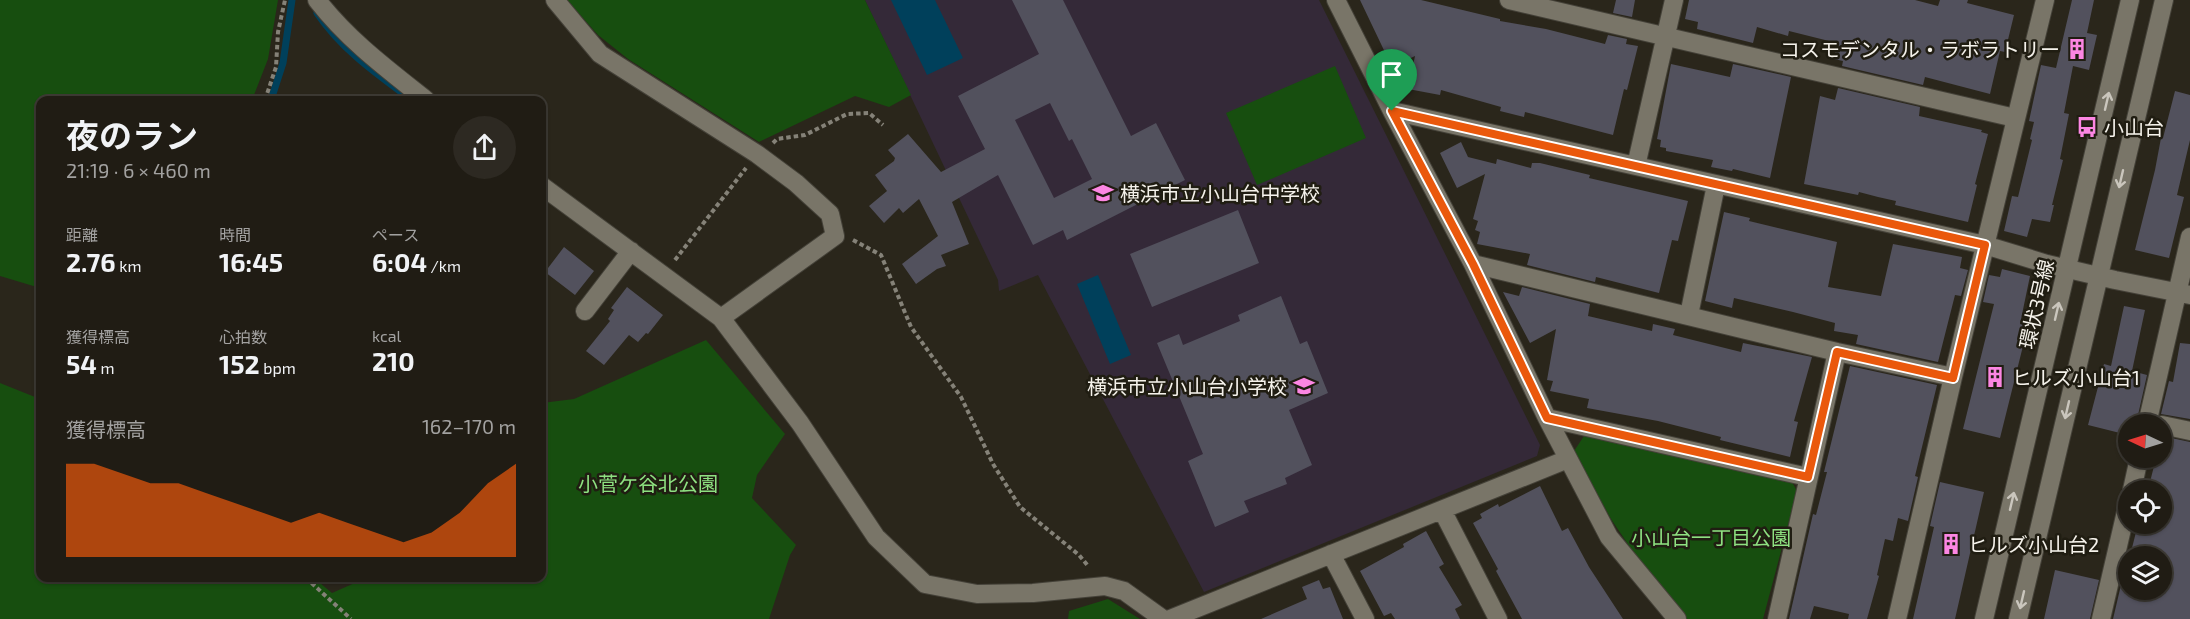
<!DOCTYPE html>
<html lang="ja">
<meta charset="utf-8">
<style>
body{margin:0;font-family:"Exo 2","Noto Sans JP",sans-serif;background:#2d2922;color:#f1f3f6;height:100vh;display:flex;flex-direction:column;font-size:22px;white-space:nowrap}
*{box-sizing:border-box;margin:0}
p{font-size:20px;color:#a2a1a0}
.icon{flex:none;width:33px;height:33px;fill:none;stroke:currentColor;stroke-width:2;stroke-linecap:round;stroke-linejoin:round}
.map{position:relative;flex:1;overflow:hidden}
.drawer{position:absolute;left:36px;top:96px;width:510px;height:486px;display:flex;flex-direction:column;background:#201c14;border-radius:12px;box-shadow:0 2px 4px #0004,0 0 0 2px #3d3a34}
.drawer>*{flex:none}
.needle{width:39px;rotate:274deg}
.controls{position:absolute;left:2118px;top:414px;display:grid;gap:12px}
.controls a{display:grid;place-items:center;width:54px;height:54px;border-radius:50%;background:#201c14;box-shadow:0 2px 4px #0004,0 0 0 2px #3d3a34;font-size:30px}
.pin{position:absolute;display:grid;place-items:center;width:51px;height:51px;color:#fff;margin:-62px -26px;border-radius:50% 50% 50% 0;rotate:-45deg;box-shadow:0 0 6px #0007}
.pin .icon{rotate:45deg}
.round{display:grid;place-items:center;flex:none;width:63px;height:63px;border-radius:32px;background:#2d2922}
.head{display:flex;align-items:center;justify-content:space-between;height:102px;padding:0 30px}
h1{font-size:33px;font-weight:700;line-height:45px}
.metrics{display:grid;grid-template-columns:repeat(3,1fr);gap:9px;height:102px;padding:6px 30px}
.metrics div{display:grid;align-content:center}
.metrics b{font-size:26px;font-weight:700}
.metrics small{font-size:16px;font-weight:400}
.metrics p{font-size:16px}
.chart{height:168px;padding:12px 30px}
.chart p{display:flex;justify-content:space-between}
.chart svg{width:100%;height:108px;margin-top:6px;fill:#ea580c;opacity:.7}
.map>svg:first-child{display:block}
.education{fill:#342938}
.green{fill:#174e0f}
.water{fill:#00405b}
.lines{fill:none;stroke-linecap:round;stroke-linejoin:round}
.stream{stroke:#00405b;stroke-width:7}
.building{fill:#52515d;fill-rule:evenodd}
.minor-casing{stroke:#444138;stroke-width:20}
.path{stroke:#858278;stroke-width:4;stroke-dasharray:4.5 3;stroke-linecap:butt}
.minor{stroke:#797568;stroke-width:18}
.oneway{stroke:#cac6bd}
.route-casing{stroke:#fff;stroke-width:12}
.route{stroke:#ea580c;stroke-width:8}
.labels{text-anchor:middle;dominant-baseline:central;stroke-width:5;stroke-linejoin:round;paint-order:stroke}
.poi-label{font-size:20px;fill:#f5f2eb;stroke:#201d12;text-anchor:start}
.street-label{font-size:20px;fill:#f5f2eb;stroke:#201d12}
.park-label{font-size:20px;fill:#8ee181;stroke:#201d12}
</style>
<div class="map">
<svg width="2190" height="619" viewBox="0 0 2190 619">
<rect width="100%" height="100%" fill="#2a261b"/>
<path class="education" d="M 865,0 L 1319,0 L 1540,445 L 1537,456 L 1204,592 L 1038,275 L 999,291 L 998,280 Z"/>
<path class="green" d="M 0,0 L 278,0 L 268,59 L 252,100 L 40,100 L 40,288 L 0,276 Z
M 567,0 L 865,0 L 911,95 L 889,107 L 855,96 L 759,142 L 628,59 L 598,35 Z
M 1335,66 L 1366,138 L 1257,185 L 1226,113 Z
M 706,340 L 785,434 L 757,475 L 752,498 L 796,545 L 790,555 L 769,619 L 0,619 L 0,383 L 40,399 L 40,578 L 314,578 L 332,593 L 366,578 L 542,578 L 542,403 L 574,399 Z
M 1584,436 L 1792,482 L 1797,491 L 1763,619 L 1687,619 L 1644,568 L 1611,519 L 1574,451 Z
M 1108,599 L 1140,619 L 1068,619 L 1069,611 Z"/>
<path class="water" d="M 891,0 L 935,0 L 963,58 L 927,75 Z
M 1098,275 L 1131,355 L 1110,364 L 1077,284 Z"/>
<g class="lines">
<path class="stream" d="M 317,13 C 342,50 377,74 412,100
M 271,100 L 283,63 L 292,0"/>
</g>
<path class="building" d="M 1012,0 L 1063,0 L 1131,136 L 1156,123 L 1185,180 L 1067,240 L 1063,230 L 1033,245 L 998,175 L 952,202 L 969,244 L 941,255 L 946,266 L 937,269 L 916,284 L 902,264 L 938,236 L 919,199 L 903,213 L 899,208 L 884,223 L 869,206 L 887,191 L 875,175 L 894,161 L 895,158 L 888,150 L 908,134 L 941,172 L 985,149 L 958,96 L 1039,54 ZM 1050,103 L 1069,141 L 1072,139 L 1092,179 L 1054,198 L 1015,120 Z
M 1360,0 L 1421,0 L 1500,19 L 1500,21 L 1546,29 L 1605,44 L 1608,35 L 1627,39 L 1626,44 L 1638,46 L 1627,90 L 1624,89 L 1613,135 L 1525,112 L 1524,117 L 1500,111 L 1501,107 L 1441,90 L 1440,95 L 1408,89 L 1415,56 L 1392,67 Z
M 1616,0 L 1635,0 L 1632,17 L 1613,13 Z
M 1689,0 L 1915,0 L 1938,6 L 1940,0 L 1968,0 L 1967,3 L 2014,15 L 2005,52 L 2000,51 L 1990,94 L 1925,77 L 1923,85 L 1842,66 L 1843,61 L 1834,59 L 1837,43 L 1789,31 L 1788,36 L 1757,27 L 1753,43 L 1697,29 L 1698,22 L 1685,19 Z
M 2072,0 L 2094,0 L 2087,33 L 2097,35 L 2089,70 L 2073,66 L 2064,113 L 2069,114 L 2060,159 L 2063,160 L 2052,205 L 2054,205 L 2050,222 L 2032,219 L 2027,237 L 2004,231 L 2012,196 L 2018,197 L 2032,140 L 2030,139 L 2034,122 L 2029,121 L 2041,65 L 2056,68 Z
M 1671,64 L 1730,77 L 1733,64 L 1791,77 L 1770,178 L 1733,169 L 1732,171 L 1711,167 L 1713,160 L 1666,151 L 1666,148 L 1660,147 L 1661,140 L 1657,139 Z
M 1838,88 L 1920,107 L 1919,116 L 1982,130 L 1981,132 L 1988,134 L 1975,184 L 1977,185 L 1968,222 L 1895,205 L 1896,201 L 1878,197 L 1859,192 L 1858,195 L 1804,184 L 1820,96 L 1835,100 Z
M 2175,91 L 2190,95 L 2190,140 L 2177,195 L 2184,197 L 2169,258 L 2135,250 L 2155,170 L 2161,138 L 2163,138 Z
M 1461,142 L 1468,157 L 1496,164 L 1497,159 L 1531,168 L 1532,163 L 1540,163 L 1590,175 L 1589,178 L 1688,201 L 1678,241 L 1672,240 L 1659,293 L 1596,277 L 1595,282 L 1527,265 L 1530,254 L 1477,244 L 1480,232 L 1475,230 L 1478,221 L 1473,219 L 1485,174 L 1457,188 L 1440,153 Z
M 1238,210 L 1259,263 L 1152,307 L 1130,254 Z
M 1724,212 L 1750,218 L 1749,221 L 1837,242 L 1828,287 L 1881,296 L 1893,244 L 1962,257 L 1960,268 L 1968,270 L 1961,296 L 1955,295 L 1938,362 L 1856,344 L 1858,335 L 1834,331 L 1835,323 L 1793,312 L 1734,298 L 1732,308 L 1705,301 Z
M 564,247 L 594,271 L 575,295 L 545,272 Z
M 2002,269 L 2030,276 L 2020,324 L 2028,326 L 2000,438 L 1963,429 L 1994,304 L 1983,302 L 1989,275 L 2000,277 Z
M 627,287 L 663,315 L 648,334 L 646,333 L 638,342 L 629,335 L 604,365 L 586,351 L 610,321 L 608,319 L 614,310 L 611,308 Z
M 1522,287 L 1590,304 L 1588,316 L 1652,331 L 1653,324 L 1675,329 L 1673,335 L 1741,352 L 1743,343 L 1812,357 L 1794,421 L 1798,422 L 1790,457 L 1720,440 L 1721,437 L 1658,421 L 1587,408 L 1589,399 L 1550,391 L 1553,381 L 1547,380 L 1556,329 L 1530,343 L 1503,292 L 1519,296 Z
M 1281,296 L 1300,344 L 1307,341 L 1328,393 L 1289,410 L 1312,465 L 1285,478 L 1287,484 L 1244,501 L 1249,512 L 1215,527 L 1188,461 L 1203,454 L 1157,343 L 1179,334 L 1183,345 L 1240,321 L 1238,315 Z
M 2124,306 L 2145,310 L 2132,371 L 2147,375 L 2136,424 L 2128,424 L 2128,435 L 2088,425 L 2104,364 L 2111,366 Z
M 2180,343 L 2190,344 L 2190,419 L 2161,414 L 2169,381 L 2173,382 Z
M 1850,366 L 1937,385 L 1915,476 L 1918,477 L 1908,521 L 1898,518 L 1893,541 L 1885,539 L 1877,575 L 1879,576 L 1867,619 L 1848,619 L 1849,614 L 1814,606 L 1810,619 L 1789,619 L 1813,514 L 1816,515 L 1827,472 L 1824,472 Z
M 2162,436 L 2190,442 L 2190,619 L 2113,619 L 2121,585 L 2123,585 L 2128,564 L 2128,590 L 2162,590 L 2162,556 L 2130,556 L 2138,524 L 2162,524 L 2162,490 L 2148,490 L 2156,458 L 2162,458 Z
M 1940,482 L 1984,492 L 1955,619 L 1913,619 L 1934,527 L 1930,526 Z
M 1540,486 L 1562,531 L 1568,528 L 1589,567 L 1623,619 L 1522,619 L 1496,571 L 1498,569 L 1473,523 L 1482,518 L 1480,514 L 1498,504 L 1499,507 Z
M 1426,531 L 1444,564 L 1439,567 L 1462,605 L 1455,609 L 1460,619 L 1395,619 L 1391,613 L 1384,616 L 1360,571 L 1404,547 L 1403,544 Z
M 2055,570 L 2099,580 L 2090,619 L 2044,619 Z
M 1319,580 L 1323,589 L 1330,587 L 1343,619 L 1261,619 L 1307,599 L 1302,587 Z"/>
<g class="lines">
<defs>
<path id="minor" d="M 317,0 C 348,40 387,69 426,100
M 555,0 L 600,54 L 757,154 L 796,183 L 830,214 L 835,236 L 721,318
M 1336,0 L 1392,111 L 1636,166 L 1674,0
M 1509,0 L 2015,118
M 1392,111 L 1473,264 L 1547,418 L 1609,537 L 1677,619
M 1636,166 L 1985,245 L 2047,264 L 2115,280 L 2190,295
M 542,186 L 721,318 L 800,423 L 876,537 L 925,584 L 977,594 L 1033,593 L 1105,586 L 1124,591 L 1163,619
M 1473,264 L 1837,352 L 1953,377 L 2045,0
M 585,311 L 631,251
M 1689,315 L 1716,185
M 1547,418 L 1808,477
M 2147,424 L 2190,237
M 2162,425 L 2190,431
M 2132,490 L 2139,458
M 1442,510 L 1498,619
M 1331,554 L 1365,619
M 1170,619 L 1568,459
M 1777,619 L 1837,352
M 1897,619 L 1953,377
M 1984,619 L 2130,0
M 2018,619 L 2164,0
M 2101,619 L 2128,503"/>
</defs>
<use href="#minor" class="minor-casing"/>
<path class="path" d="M 265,100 L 276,67 L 278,32 L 285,0
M 773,143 L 777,139 L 805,135 L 847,114 L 869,113 L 883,125
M 853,240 L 881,255 L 911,327 L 961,397 L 993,464 L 1020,507 L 1079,555 L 1089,567
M 675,260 L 746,168
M 306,578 L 351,619"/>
<use href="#minor" class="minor"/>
</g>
<defs><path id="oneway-shaft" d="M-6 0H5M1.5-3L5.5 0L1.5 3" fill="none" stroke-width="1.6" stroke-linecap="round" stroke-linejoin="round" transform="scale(1.5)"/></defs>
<g class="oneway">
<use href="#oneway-shaft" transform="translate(2107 101) rotate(-77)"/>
<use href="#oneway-shaft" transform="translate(2121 179) rotate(103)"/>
<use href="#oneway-shaft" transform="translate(2057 311) rotate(-77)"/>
<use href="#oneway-shaft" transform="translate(2067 410) rotate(103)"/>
<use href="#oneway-shaft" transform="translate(2012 501) rotate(-77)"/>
<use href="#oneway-shaft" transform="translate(2022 600) rotate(103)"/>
</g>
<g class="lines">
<defs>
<path id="route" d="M 1392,111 L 1985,245 L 1953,378 L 1837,352 L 1808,477 L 1547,418 L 1473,264 Z"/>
</defs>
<use href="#route" class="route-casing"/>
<use href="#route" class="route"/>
</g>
<defs>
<symbol id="building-bare" viewBox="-9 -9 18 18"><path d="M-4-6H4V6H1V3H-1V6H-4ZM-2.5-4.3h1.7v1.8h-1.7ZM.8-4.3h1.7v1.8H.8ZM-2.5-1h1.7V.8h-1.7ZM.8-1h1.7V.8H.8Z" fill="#fc86e3" stroke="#201d12" stroke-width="2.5" paint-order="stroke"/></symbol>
<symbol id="bus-bare" viewBox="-9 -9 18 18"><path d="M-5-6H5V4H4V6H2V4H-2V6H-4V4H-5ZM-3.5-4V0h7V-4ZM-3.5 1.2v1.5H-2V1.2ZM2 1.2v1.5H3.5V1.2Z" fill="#fc86e3" stroke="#201d12" stroke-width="2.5" paint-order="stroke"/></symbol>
<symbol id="school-bare" viewBox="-9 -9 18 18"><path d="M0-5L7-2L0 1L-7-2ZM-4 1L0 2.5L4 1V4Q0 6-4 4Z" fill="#fc86e3" stroke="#201d12" stroke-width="2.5" paint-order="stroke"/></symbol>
</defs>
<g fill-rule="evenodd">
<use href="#building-bare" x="2062" y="34" width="30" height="30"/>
<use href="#bus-bare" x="2072" y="112" width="30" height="30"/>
<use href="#school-bare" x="1088" y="178" width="30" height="30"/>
<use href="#building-bare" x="1980" y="362" width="30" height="30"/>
<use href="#school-bare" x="1289" y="371" width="30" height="30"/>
<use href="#building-bare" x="1936" y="529" width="30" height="30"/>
</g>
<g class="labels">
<g class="poi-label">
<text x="2060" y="49" text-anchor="end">コスモデンタル・ラボラトリー</text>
<text x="2104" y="127">小山台</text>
<text x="1120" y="193">横浜市立小山台中学校</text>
<text x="2012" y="377">ヒルズ小山台1</text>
<text x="1287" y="386" text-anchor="end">横浜市立小山台小学校</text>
<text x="1968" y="544">ヒルズ小山台2</text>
</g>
<g class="street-label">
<text transform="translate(2036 304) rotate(-77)">環状3号線</text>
</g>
<g class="park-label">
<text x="648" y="483">小菅ケ谷北公園</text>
<text x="1711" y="537">小山台一丁目公園</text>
</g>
</g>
</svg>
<div class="controls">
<a><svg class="needle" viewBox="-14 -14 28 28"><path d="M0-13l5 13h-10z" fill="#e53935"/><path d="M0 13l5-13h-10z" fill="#a2a1a0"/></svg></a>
<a><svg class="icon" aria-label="locate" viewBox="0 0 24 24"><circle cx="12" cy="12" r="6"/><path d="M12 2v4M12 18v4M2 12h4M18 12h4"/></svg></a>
<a><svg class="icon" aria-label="layers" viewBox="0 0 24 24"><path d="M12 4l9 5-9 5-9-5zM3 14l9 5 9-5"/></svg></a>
</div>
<div class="pin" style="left:1392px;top:111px;background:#1e9e55"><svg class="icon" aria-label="arrive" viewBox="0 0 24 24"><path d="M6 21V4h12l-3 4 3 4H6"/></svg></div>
<section class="drawer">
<div class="head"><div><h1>夜のラン</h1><p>21:19 · 6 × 460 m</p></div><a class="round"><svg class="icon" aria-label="share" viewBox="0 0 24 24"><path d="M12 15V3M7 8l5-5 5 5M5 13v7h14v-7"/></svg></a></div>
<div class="metrics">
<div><p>距離</p><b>2.76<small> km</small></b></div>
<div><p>時間</p><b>16:45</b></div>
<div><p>ペース</p><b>6:04<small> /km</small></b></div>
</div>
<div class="metrics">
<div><p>獲得標高</p><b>54<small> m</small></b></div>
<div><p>心拍数</p><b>152<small> bpm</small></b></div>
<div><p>kcal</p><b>210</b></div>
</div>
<div class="chart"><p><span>獲得標高</span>162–170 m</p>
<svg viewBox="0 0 160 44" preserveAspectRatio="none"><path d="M0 44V6L10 6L20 10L30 14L40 14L50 18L60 22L70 26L80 30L90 26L100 30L110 34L120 38L130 34L140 26L150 14L160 6V44z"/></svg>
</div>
</section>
</div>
